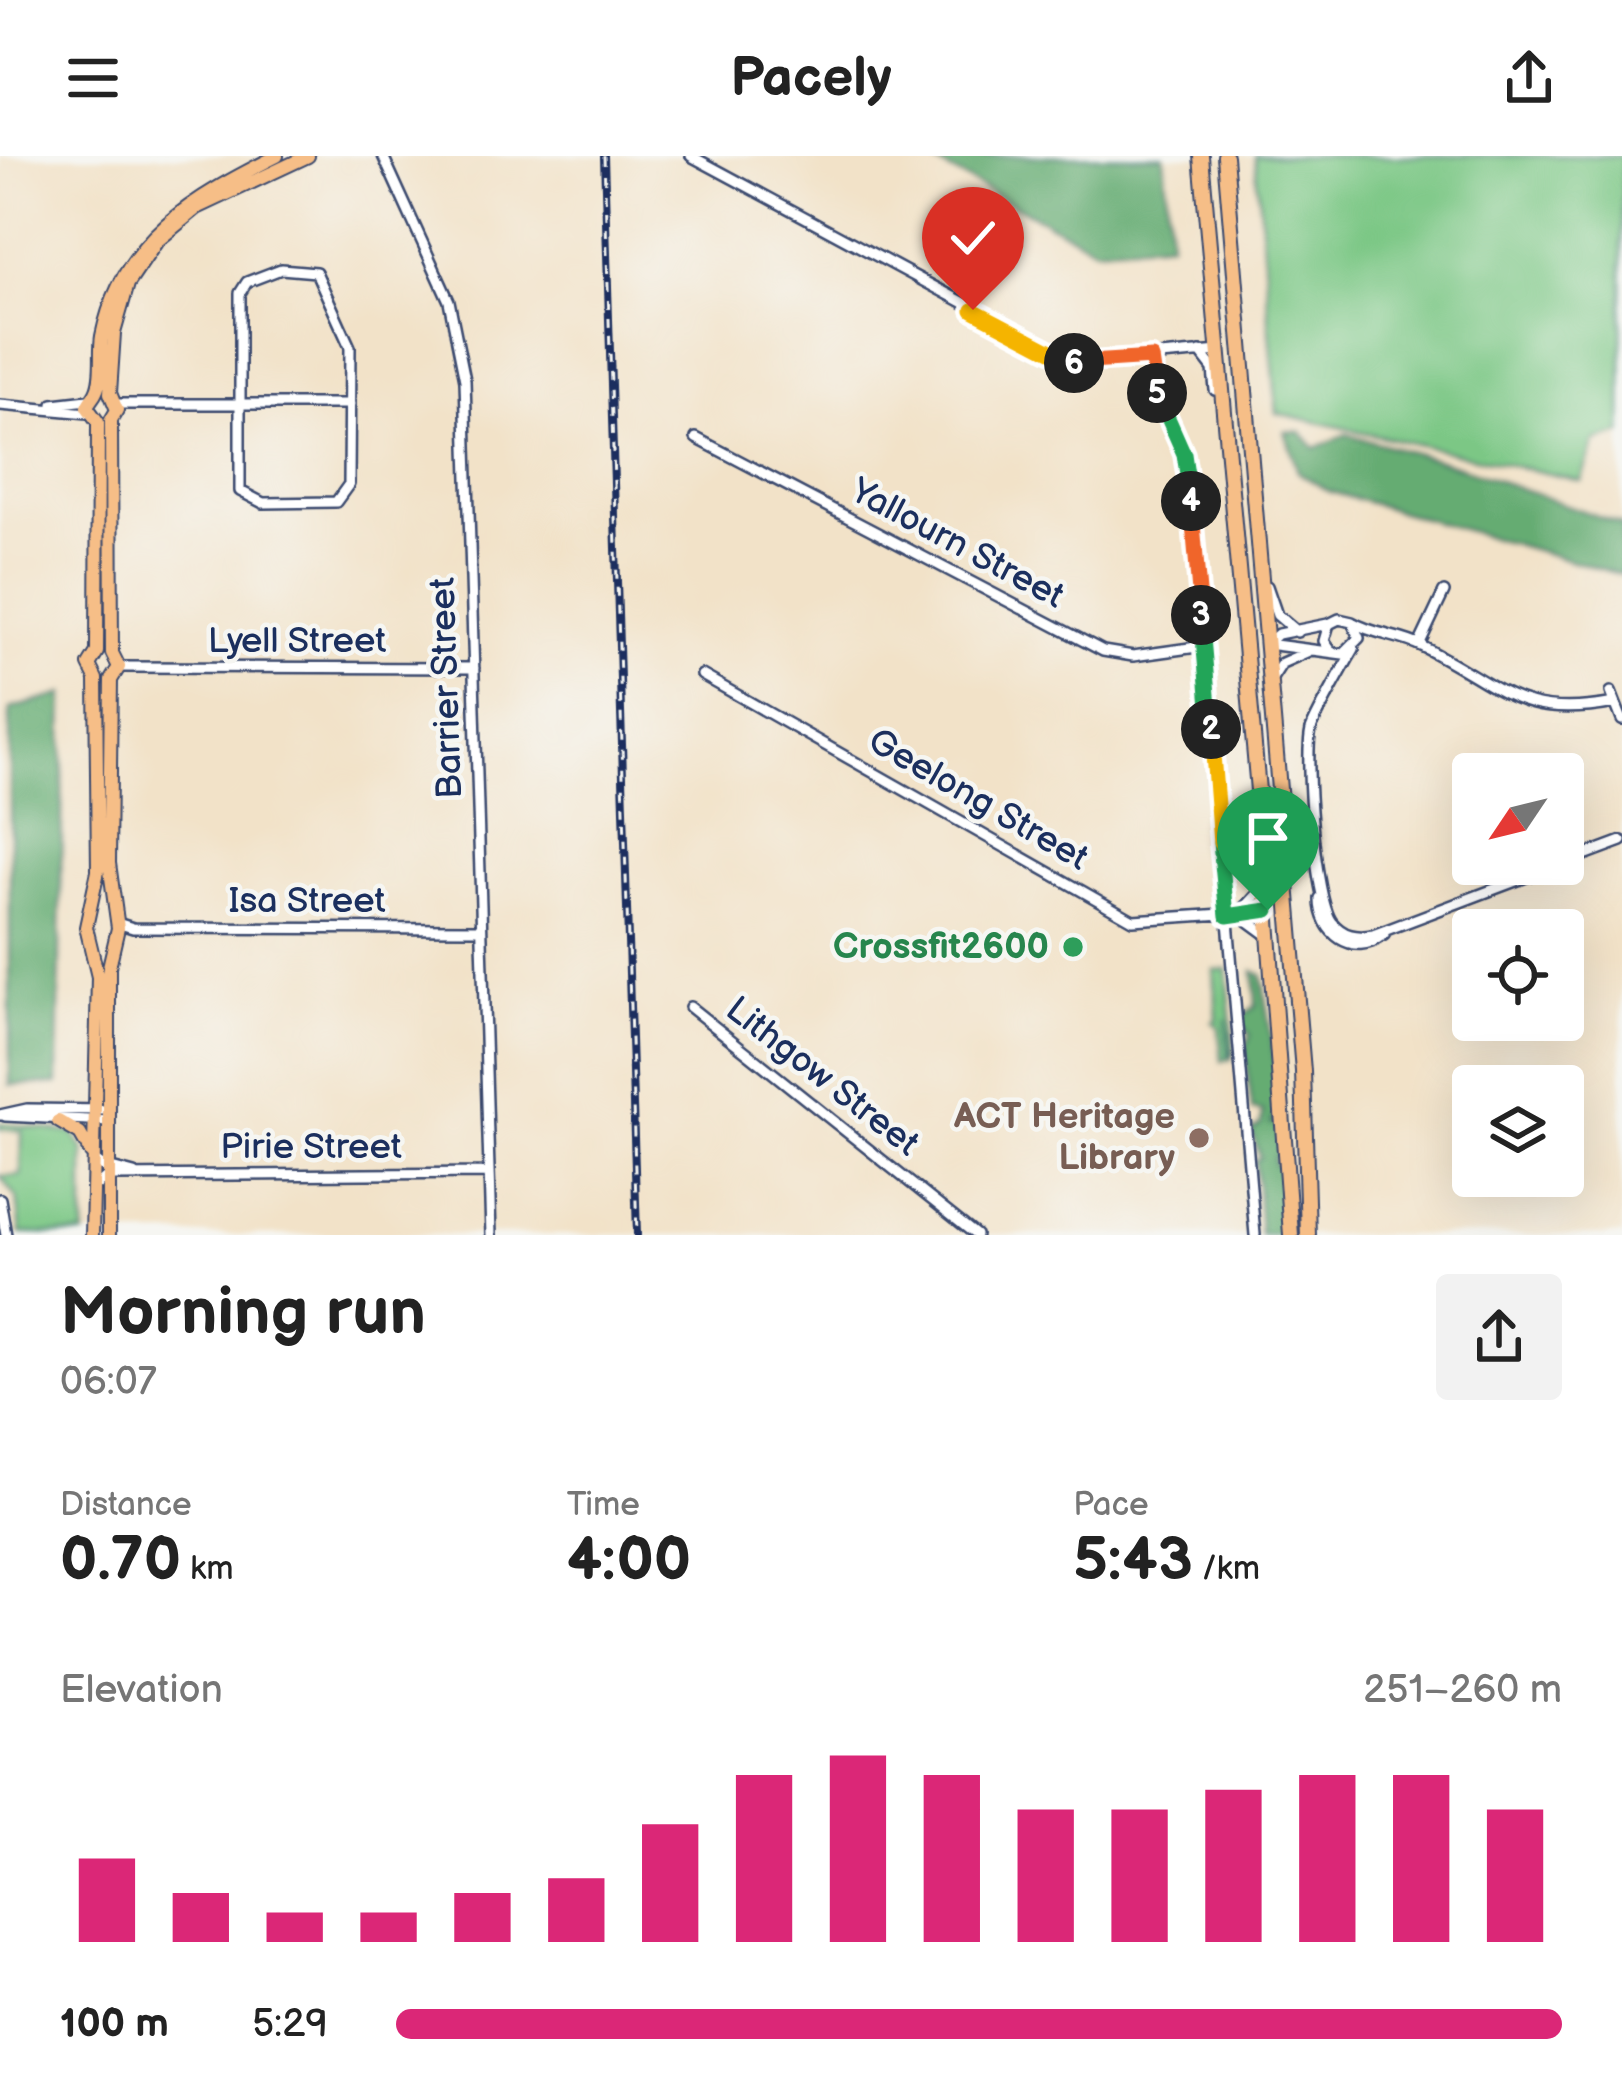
<!DOCTYPE html>
<meta charset="utf-8">
<style>
body{margin:0;font-family:"Balsamiq Sans",sans-serif;background:#f2f2f2;color:#222;height:100vh;display:flex;flex-direction:column;font-size:45px;white-space:nowrap}
*{box-sizing:border-box;margin:0}
p{font-size:39px;color:#767676}
.icon{flex:none;width:66px;height:66px;fill:none;stroke:currentColor;stroke-width:2;stroke-linecap:round;stroke-linejoin:round}
.map{position:relative;height:1079px;overflow:hidden}
.panel{display:flex;flex-direction:column;background:#fff;flex:1}
.panel>*{flex:none}
.needle{width:78px;rotate:235deg}
.controls{position:absolute;left:1452px;top:597px;display:grid;gap:24px}
.controls a{display:grid;place-items:center;width:132px;height:132px;border-radius:12px;background:#fff;box-shadow:0 12px 48px #0002;font-size:60px}
.pin{position:absolute;display:grid;place-items:center;width:102px;height:102px;color:#fff;margin:-123px -51px;border-radius:50% 50% 50% 0;rotate:-45deg;box-shadow:0 0 12px #0007}
.pin .icon{rotate:45deg}
.km{position:absolute;width:60px;height:60px;margin:-30px;border-radius:50%;background:#222;color:#fff;font-size:33px;line-height:60px;text-align:center}
.round{display:grid;place-items:center;flex:none;width:126px;height:126px;border-radius:12px;background:#f2f2f2}
.headline{display:flex;align-items:center;justify-content:space-between;height:204px;padding:0 60px}
h1{font-size:66px;font-weight:700;line-height:90px}
.metrics{display:grid;grid-template-columns:repeat(3,1fr);gap:18px;height:204px;padding:12px 60px}
.metrics div{display:grid;align-content:center}
.metrics b{font-size:60px;font-weight:700}
.metrics small{font-size:33px;font-weight:400}
.metrics p{font-size:33px}
.chart{height:336px;padding:24px 60px}
.chart p{display:flex;justify-content:space-between}
.chart svg{width:100%;height:216px;margin-top:12px;stroke:#db2777;stroke-width:6}
ul{padding:0 60px;list-style:none;font-size:39px}
li{display:grid;grid-template-columns:192px 144px 1fr;align-items:center;height:90px}
li i{height:30px;border-radius:15px;background:#db2777}
header{display:flex;justify-content:space-between;align-items:center;height:156px;padding:0 60px;background:#fff;font-size:54px;font-weight:700}
.map>svg:first-child{display:block}
.green{fill:#7cc785;stroke:#4c7b72;stroke-width:3}
.forest{fill:#65ac72;stroke:#406e68;stroke-width:3}
.lines{fill:none;stroke-linecap:round;stroke-linejoin:round}
.minor-casing{stroke:#3b4a6e;stroke-width:14}
.major-casing{stroke:#3b4a6e;stroke-width:16}
.highway-casing{stroke:#3b4a6e;stroke-width:18}
.minor{stroke:#fff;stroke-width:9}
.major{stroke:#f6be87;stroke-width:12}
.highway{stroke:#f6be87;stroke-width:14}
.rail-casing{stroke:#1b2f5e;stroke-width:8}
.rail{stroke:#f6f6f2;stroke-width:3;stroke-dasharray:9;stroke-linecap:butt}
.split-1-casing{stroke:#fff;stroke-width:24}
.split-2-casing{stroke:#fff;stroke-width:24}
.split-3-casing{stroke:#fff;stroke-width:24}
.split-4-casing{stroke:#fff;stroke-width:24}
.split-5-casing{stroke:#fff;stroke-width:24}
.split-6-casing{stroke:#fff;stroke-width:24}
.split-7-casing{stroke:#fff;stroke-width:24}
.split-1{stroke:#22a559;stroke-width:15}
.split-2{stroke:#f5b400;stroke-width:15}
.split-3{stroke:#22a559;stroke-width:15}
.split-4{stroke:#f0652b;stroke-width:15}
.split-5{stroke:#22a559;stroke-width:15}
.split-6{stroke:#f0652b;stroke-width:15}
.split-7{stroke:#f5b400;stroke-width:15}
.leisure-dot{fill:#2e9e5b;stroke:#f6f6f2;stroke-width:4.5}
.education-dot{fill:#8d6e63;stroke:#f6f6f2;stroke-width:4.5}
.labels{text-anchor:middle;dominant-baseline:central;stroke-width:9;stroke-linejoin:round;paint-order:stroke}
.street-label{font-size:36px;fill:#1b2f5e;stroke:#f6f6f2}
.leisure-label{font-size:36px;font-weight:bold;fill:#27864d;stroke:#f6f6f2;text-anchor:end}
.education-label{font-size:36px;font-weight:bold;fill:#785e54;stroke:#f6f6f2;text-anchor:end}
</style>
<header><svg class="icon" aria-label="menu" viewBox="0 0 24 24"><path d="M4 6h16M4 12h16M4 18h16"/></svg>Pacely<svg class="icon" aria-label="share" viewBox="0 0 24 24"><path d="M12 15V3M7 8l5-5 5 5M5 13v7h14v-7"/></svg></header>
<div class="map">
<svg width="1622" height="1079" viewBox="0 0 1622 1079">
<rect width="100%" height="100%" fill="#f6f6f2"/>
<filter id="ink" filterUnits="userSpaceOnUse"><feTurbulence type="fractalNoise" baseFrequency=".00833" numOctaves="2"/><feDisplacementMap in="SourceGraphic" scale="24" xChannelSelector="R" yChannelSelector="G"/><feConvolveMatrix kernelMatrix="1 2 1 2 8 2 1 2 1" color-interpolation-filters="sRGB"/></filter>
<filter id="wash" filterUnits="userSpaceOnUse"><feTurbulence type="fractalNoise" baseFrequency=".004" numOctaves="4" result="noise"/><feDisplacementMap in="SourceGraphic" scale="48" xChannelSelector="R" yChannelSelector="G"/><feGaussianBlur stdDeviation="2.7" result="paint"/><feColorMatrix in="noise" values="0 0 0 0 0 0 0 0 0 0 0 0 0 0 0 0 0 1.4 0 .05"/><feComposite in="paint" operator="in"/></filter>
<g filter="url(#wash)">
<rect width="100%" height="100%" fill="#f2e2c8"/>
<path class="green" d="M 1255,0 L 1622,0 L 1622,278 L 1595,286 L 1581,325 L 1277,257 Z
M 1227,813 L 1234,896 L 1231,902 L 1226,863 L 1228,903 L 1222,905 L 1219,871 L 1213,866 L 1217,863 L 1214,814 Z
M 0,967 L 73,977 L 84,995 L 84,1079 L 21,1077 L 17,1042 L 0,1020 L 21,1019 L 22,975 L 0,973 Z"/>
<path class="forest" d="M 922,0 L 1164,0 L 1170,86 L 1095,92 Z
M 1285,275 L 1301,276 L 1315,292 L 1347,278 L 1449,307 L 1622,369 L 1622,419 L 1328,335 L 1298,316 Z
M 64,538 L 58,928 L 10,929 L 10,553 Z
M 1254,815 L 1262,819 L 1281,948 L 1271,967 L 1280,964 L 1280,996 L 1274,1003 L 1275,1009 L 1283,1008 L 1288,1037 L 1281,1043 L 1287,1051 L 1285,1079 L 1260,1079 L 1255,1004 L 1260,1001 L 1251,975 L 1261,969 L 1263,956 L 1252,954 L 1245,895 L 1250,879 L 1242,871 L 1242,860 L 1256,850 Z"/>
</g>
<g filter="url(#ink)">
<g class="lines">
<defs>
<path id="minor" d="M 383,0 L 449,145 L 465,224 L 491,1079
M 691,0 L 1076,207 L 1220,195
M 281,113 L 316,116 L 350,191 L 349,328 L 336,346 L 263,347 L 240,335 L 240,137 L 247,126 Z
M 1200,196 L 1213,213 L 1215,234
M 1152,202 C 1157,250 1184,287 1191,334 L 1255,1079
M 53,248 L 88,244
M 117,248 L 350,248
M 0,249 L 88,257
M 696,282 L 1103,495 L 1133,500 L 1204,490
M 1267,430 L 1277,459 L 1297,476
M 1352,466 C 1374,479 1400,479 1423,491 C 1503,531 1517,565 1615,547
M 1267,488 L 1343,498 L 1359,482 L 1352,466 L 1339,463 L 1329,468 L 1324,485 L 1331,495
M 1267,488 L 1278,478 L 1328,468
M 1419,489 L 1444,436
M 1354,493 C 1347,505 1313,565 1311,574 C 1304,602 1315,744 1332,766 C 1343,780 1357,782 1373,779 L 1561,708
M 119,511 L 474,512
M 702,519 L 1133,764 L 1268,755
M 1271,524 L 1282,507 L 1307,496
M 1611,536 L 1622,564
M 1563,707 L 1622,685
M 1320,742 C 1319,777 1353,803 1384,779
M 1239,758 L 1264,731
M 1239,758 L 1269,780
M 117,767 L 133,772 L 481,773
M 690,851 L 976,1079
M 0,959 L 27,953 L 109,954
M 5,960 L 109,965
M 93,1003 L 115,1020 L 489,1017
M 94,1032 L 115,1013 L 134,1018
M 0,1043 L 6,1079"/>
<path id="major" d="M 98,266 L 87,251 C 89,245 94,241 96,236 C 104,221 99,196 102,180 C 122,81 194,42 277,0
M 58,965 L 80,978 L 91,997
M 92,1079 L 98,821 L 86,771 L 98,715 L 96,523 L 89,509 L 97,496 L 98,266
M 109,1079 L 109,811 L 118,772 L 109,707 L 111,524 L 119,511 L 112,497 L 111,264 L 117,254 L 110,237 L 114,177 L 128,128 L 157,85 L 197,52 L 308,0"/>
<path id="highway" d="M 1201,0 L 1261,668 L 1291,1079
M 1225,0 L 1303,915 L 1308,1079"/>
</defs>
<use href="#minor" class="minor-casing"/>
<use href="#major" class="major-casing"/>
<use href="#highway" class="highway-casing"/>
<use href="#minor" class="minor"/>
<use href="#major" class="major"/>
<use href="#highway" class="highway"/>
<defs>
<path id="rail" d="M 604,0 L 637,1079"/>
</defs>
<use href="#rail" class="rail-casing"/>
<use href="#rail" class="rail"/>
</g>
</g>
<g class="lines" filter="url(#ink)">
<defs>
<path id="split-1" d="M 1220,687 L 1227,760 L 1268,754"/>
<path id="split-2" d="M 1211,573 L 1220,687"/>
<path id="split-3" d="M 1201,459 L 1211,573"/>
<path id="split-4" d="M 1191,345 L 1201,459"/>
<path id="split-5" d="M 1157,237 L 1184,298 L 1191,345"/>
<path id="split-6" d="M 1074,207 L 1152,202 L 1157,237"/>
<path id="split-7" d="M 973,154 L 1074,207"/>
</defs>
<use href="#split-1" class="split-1-casing"/>
<use href="#split-2" class="split-2-casing"/>
<use href="#split-3" class="split-3-casing"/>
<use href="#split-4" class="split-4-casing"/>
<use href="#split-5" class="split-5-casing"/>
<use href="#split-6" class="split-6-casing"/>
<use href="#split-7" class="split-7-casing"/>
<use href="#split-1" class="split-1"/>
<use href="#split-2" class="split-2"/>
<use href="#split-3" class="split-3"/>
<use href="#split-4" class="split-4"/>
<use href="#split-5" class="split-5"/>
<use href="#split-6" class="split-6"/>
<use href="#split-7" class="split-7"/>
</g>
<circle class="leisure-dot" cx="1073" cy="791" r="12"/>
<circle class="education-dot" cx="1199" cy="982" r="12"/>
<g class="labels">
<g class="street-label">
<text transform="translate(957 388) rotate(28)">Yallourn Street</text>
<text x="297" y="485">Lyell Street</text>
<text transform="translate(447 532) rotate(-92)">Barrier Street</text>
<text transform="translate(978 644) rotate(30)">Geelong Street</text>
<text x="307" y="745">Isa Street</text>
<text transform="translate(822 921) rotate(38)">Lithgow Street</text>
<text x="311" y="991">Pirie Street</text>
</g>
<g class="leisure-label">
<text x="1049" y="791">Crossfit2600</text>
</g>
<g class="education-label">
<text x="1175" y="961">ACT Heritage<tspan x="1175" dy="41">Library</tspan></text>
</g>
</g>
</svg>
<div class="controls">
<a><svg class="needle" viewBox="-14 -14 28 28"><path d="M0-13l5 13h-10z" fill="#e53935"/><path d="M0 13l5-13h-10z" fill="#767676"/></svg></a>
<a><svg class="icon" aria-label="locate" viewBox="0 0 24 24"><circle cx="12" cy="12" r="6"/><path d="M12 2v4M12 18v4M2 12h4M18 12h4"/></svg></a>
<a><svg class="icon" aria-label="layers" viewBox="0 0 24 24"><path d="M12 4l9 5-9 5-9-5zM3 14l9 5 9-5"/></svg></a>
</div>
<div class="pin" style="left:1268px;top:754px;background:#1e9e55"><svg class="icon" aria-label="arrive" viewBox="0 0 24 24"><path d="M6 21V4h12l-3 4 3 4H6"/></svg></div>
<div class="pin" style="left:973px;top:154px;background:#d93025"><svg class="icon" aria-label="check" viewBox="0 0 24 24"><path d="M5 12l5 5 9-10"/></svg></div>
<b class="km" style="left:1211px;top:573px">2</b>
<b class="km" style="left:1201px;top:459px">3</b>
<b class="km" style="left:1191px;top:345px">4</b>
<b class="km" style="left:1157px;top:237px">5</b>
<b class="km" style="left:1074px;top:207px">6</b>
</div>
<section class="panel">
<div class="headline"><div><h1>Morning run</h1><p>06:07</p></div><a class="round"><svg class="icon" aria-label="share" viewBox="0 0 24 24"><path d="M12 15V3M7 8l5-5 5 5M5 13v7h14v-7"/></svg></a></div>
<div class="metrics">
<div><p>Distance</p><b>0.70<small> km</small></b></div>
<div><p>Time</p><b>4:00</b></div>
<div><p>Pace</p><b>5:43<small> /km</small></b></div>
</div>
<div class="chart"><p><span>Elevation</span>251–260 m</p>
<svg viewBox="0 0 160 44" preserveAspectRatio="none"><path d="M5 44V27M15 44V34M25 44V38M35 44V38M45 44V34M55 44V31M65 44V20M75 44V10M85 44V6M95 44V10M105 44V17M115 44V17M125 44V13M135 44V10M145 44V10M155 44V17"/></svg>
</div>
<ul>
<li><b>100 m</b>5:29<i style="width:100%"></i></li>
</ul>
</section>
